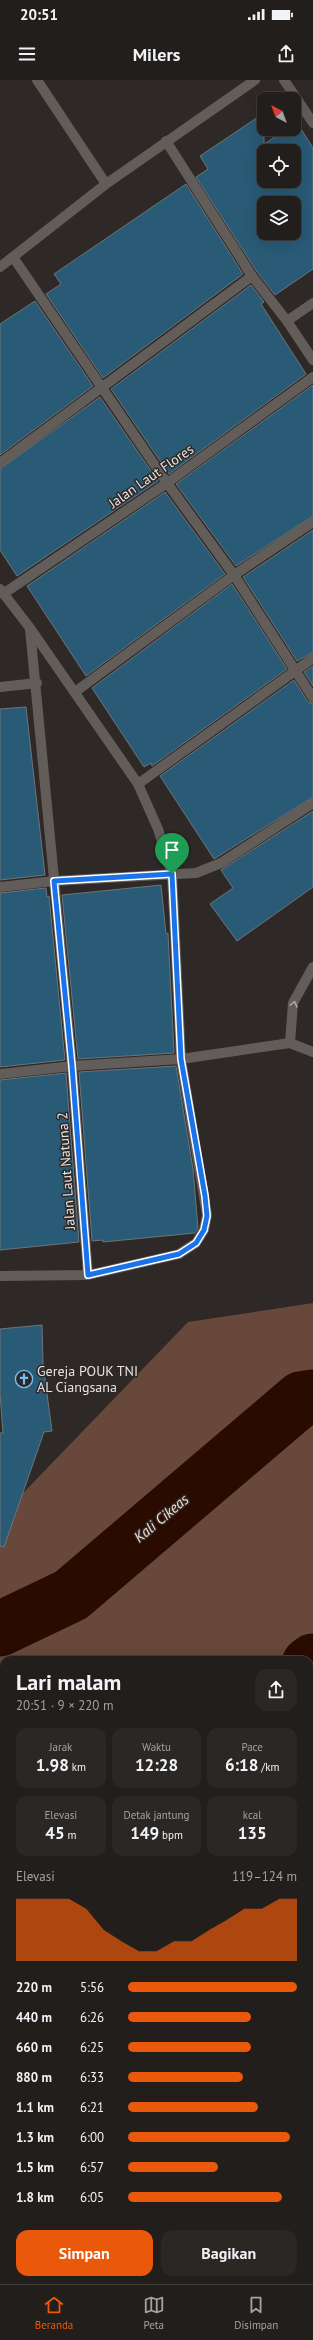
<!DOCTYPE html>
<html lang="id">
<meta charset="utf-8">
<style>
body{margin:0;font-family:"PT Sans",sans-serif;background:#2a2725;color:#f1f3f6;height:100vh;display:flex;flex-direction:column;font-size:15px;white-space:nowrap}
*{box-sizing:border-box;margin:0}
p{font-size:13px;color:#a2a2a3}
.icon{flex:none;width:22px;height:22px;fill:none;stroke:currentColor;stroke-width:2;stroke-linecap:round;stroke-linejoin:round}
.map{position:relative;flex:1;overflow:hidden}
.side{position:absolute;left:0px;top:1576px;width:313px;height:628px;display:flex;flex-direction:column;background:#221e1c;border-radius:12px 12px 0 0;box-shadow:0 4px 16px #0002,0 0 0 1px #3f3c3b}
.side>*{flex:none}
.needle{width:26px;rotate:319deg}
.buttons{position:absolute;left:257px;top:12px;display:grid;gap:8px}
.buttons a{display:grid;place-items:center;width:44px;height:44px;border-radius:8px;background:#221e1c;box-shadow:0 4px 16px #0002,0 0 0 1px #3f3c3b;font-size:20px}
.pin{position:absolute;display:grid;place-items:center;width:34px;height:34px;color:#fff;margin:-41px -17px;border-radius:50% 50% 50% 0;rotate:-45deg;box-shadow:0 0 4px #0007}
.pin .icon{rotate:45deg}
.round{display:grid;place-items:center;flex:none;width:42px;height:42px;border-radius:12px;background:#2a2725}
.head{display:flex;align-items:center;justify-content:space-between;height:68px;padding:0 16px}
h1{font-size:22px;font-weight:700;line-height:30px}
.metrics{display:grid;grid-template-columns:repeat(3,1fr);gap:6px;height:68px;padding:4px 16px}
.metrics div{display:grid;align-content:center;border-radius:10px;background:#2a2725;text-align:center}
.metrics b{font-size:17px;font-weight:700}
.metrics small{font-size:11px;font-weight:400}
.metrics p{font-size:11px}
.chart{height:112px;padding:8px 16px}
.chart p{display:flex;justify-content:space-between}
.chart svg{width:100%;height:72px;margin-top:4px;fill:#ea580c;opacity:.7}
.primary-button{display:flex;gap:8px;margin-top:auto;padding:8px 16px}
.primary-button a{flex:1;height:46px;border-radius:12px;background:#ea580c;color:#fff;font-size:16px;font-weight:700;line-height:46px;text-align:center}
.primary-button a+a{background:#2a2725;color:#f1f3f6}
ul{padding:0 16px;list-style:none;font-size:13px}
li{display:grid;grid-template-columns:64px 48px 1fr;align-items:center;height:30px}
li i{height:10px;border-radius:5px;background:#ea580c}
.status{display:flex;justify-content:space-between;align-items:center;height:28px;padding:0 20px;background:#221e1c;direction:ltr}
.status svg{height:11px;fill:currentColor}
header{display:flex;justify-content:space-between;align-items:center;height:52px;padding:0 16px;background:#221e1c;font-size:18px;font-weight:700}
.dock{display:flex;justify-content:space-around;align-items:center;height:56px;border-top:1px solid #3f3c3b;background:#221e1c;font-size:11px;color:#a2a2a3}
.dock a{display:grid;justify-items:center;gap:2px}
.dock .on{color:#ea580c}
.map>svg:first-child{display:block}
.green{fill:#67483a}
.lines{fill:none;stroke-linecap:round;stroke-linejoin:round}
.river{stroke:#290b00;stroke-width:55}
.building{fill:#295a76;stroke:#6e7579;fill-rule:evenodd}
.street{stroke:#635d5a;stroke-width:10}
.oneway{stroke:#aca7a5}
.route-casing{stroke:#fff;stroke-width:8}
.route{stroke:#1a73e8;stroke-width:5}
.labels{text-anchor:middle;dominant-baseline:central;stroke-width:3;stroke-linejoin:round;paint-order:stroke}
.street-label{font-size:14px;fill:#e8e4e3;stroke:#2e2826}
.poi-label{font-size:14px;fill:#e8e4e3;stroke:#2e2826;text-anchor:start}
.water-label{font-size:15px;font-style:italic;fill:#fbdbcd;stroke:#2e2826}
</style>
<div class="status"><b>20:51</b><svg viewBox="0 0 49 12"><path d="M0 12V9h3v3zM5 12V6h3v6zM10 12V3h3v9zM15 12V0h3v12zM26 1h20v11H26zM47 4h2v5h-2z"/></svg></div>
<header><svg class="icon" aria-label="menu" viewBox="0 0 24 24"><path d="M4 6h16M4 12h16M4 18h16"/></svg>Milers<svg class="icon" aria-label="share" viewBox="0 0 24 24"><path d="M12 15V3M7 8l5-5 5 5M5 13v7h14v-7"/></svg></header>
<div class="map">
<svg width="313" height="2204" viewBox="0 0 313 2204">
<rect width="100%" height="100%" fill="#2e2826"/>
<path class="green" d="M 313,1223 L 313,1942 L 309,1942 L 309,1580 L 4,1580 L 4,2200 L 309,2200 L 309,2158 L 313,2169 L 313,2204 L 0,2204 L 0,1437 L 188,1242 Z"/>
<g class="lines">
<path class="river" d="M 0,1549 L 71,1515 L 301,1319 L 313,1317
M 309,1584 L 313,1581
M 0,2158 L 4,2143"/>
</g>
<path class="building" d="M 264,33 L 264,64 L 287,49 L 294,49 L 295,44 L 298,49 L 301,49 L 313,68 L 313,189 L 275,215 L 257,192 L 196,97 L 208,89 L 200,76 ZM 264,71 L 294,71 L 294,101 L 264,101 ZM 264,123 L 294,123 L 294,153 L 264,153 Z
M 186,104 L 243,194 L 103,298 L 46,214 L 61,204 L 54,194 Z
M 251,205 L 264,222 L 261,224 L 306,294 L 169,394 L 111,309 Z
M 35,221 L 93,306 L 0,375 L 0,244 Z
M 313,305 L 313,436 L 236,486 L 176,404 Z
M 100,317 L 158,401 L 17,496 L 0,470 L 0,389 Z
M 165,412 L 225,494 L 86,596 L 27,506 Z
M 313,450 L 313,572 L 297,581 L 243,497 Z
M 232,504 L 287,589 L 152,686 L 151,683 L 144,687 L 92,608 Z
M 313,586 L 313,606 L 304,592 Z
M 294,600 L 308,622 L 313,624 L 313,717 L 214,779 L 160,696 Z
M 26,627 L 45,795 L 0,800 L 0,629 Z
M 313,731 L 313,807 L 237,861 L 210,824 L 233,808 L 221,790 Z
M 161,805 L 166,854 L 168,853 L 174,973 L 78,979 L 62,815 Z
M 46,808 L 47,817 L 49,816 L 65,980 L 0,987 L 0,813 Z
M 176,986 L 193,1089 L 198,1148 L 195,1153 L 103,1162 L 103,1160 L 92,1161 L 79,992 Z
M 66,993 L 79,1162 L 0,1170 L 0,1000 Z
M 42,1245 L 43,1284 L 52,1351 L 44,1352 L 4,1467 L 0,1466 L 0,1353 L 3,1353 L 0,1314 L 0,1249 Z"/>
<g class="lines">
<path class="street" d="M 37,0 L 106,104
M 284,0 L 313,43
M 166,61 L 252,196 L 287,241 L 313,280
M 13,177 L 167,403 L 234,495 L 313,618
M 0,187 L 106,104 L 255,0
M 287,241 L 313,223
M 0,383 L 252,196
M 0,509 L 30,548 L 138,704 L 158,749 L 172,794 L 181,979 L 207,1135 L 204,1150 L 196,1163 L 179,1174 L 88,1195 L 0,1196
M 3,514 L 167,403 L 313,297
M 30,549 L 72,986 L 88,1195
M 0,607 L 37,603
M 75,612 L 234,495 L 313,442
M 138,704 L 313,578
M 0,807 L 54,801 L 196,793 L 221,783 L 313,723
M 290,963 L 293,923 L 313,887
M 0,994 L 72,986 L 181,979 L 290,963 L 313,972
M 309,1958 L 313,1961
M 140,2204 L 142,2200"/>
</g>
<defs><path id="oneway-chevron" d="M-2-3.5L2.5 0L-2 3.5" fill="none" stroke-width="1.6" stroke-linecap="round" stroke-linejoin="round"/></defs>
<use class="oneway" href="#oneway-chevron" transform="translate(294 924) rotate(-75)"/>
<g class="lines">
<defs>
<path id="route" d="M 172,794 L 181,979 L 205,1116 L 207,1136 L 204,1150 L 196,1163 L 179,1174 L 88,1195 L 72,986 L 54,801 Z"/>
</defs>
<use href="#route" class="route-casing"/>
<use href="#route" class="route"/>
</g>
<defs>
<symbol id="church-ring" viewBox="-11 -11 22 22"><circle r="9.5" fill="#2e2826" stroke="#6fc2f4" stroke-width="1.5"/><path d="M-1.2-6h2.4v3.5h3.3v2.4h-3.3V6h-2.4V-.1h-3.3v-2.4h3.3Z" fill="#6fc2f4"/></symbol>
</defs>
<g fill-rule="evenodd">
<use href="#church-ring" x="14" y="1289" width="20" height="20"/>
</g>
<g class="labels">
<g class="street-label">
<text transform="translate(151 396) rotate(-35)">Jalan Laut Flores</text>
<text transform="translate(66 1091) rotate(-94)">Jalan Laut Natuna 2</text>
</g>
<g class="poi-label">
<text x="37" y="1291">Gereja POUK TNI<tspan x="37" dy="16">AL Ciangsana</tspan></text>
</g>
<g class="water-label">
<text transform="translate(161 1438) rotate(-40)">Kali Cikeas</text>
</g>
</g>
</svg>
<div class="buttons">
<a><svg class="needle" viewBox="-14 -14 28 28"><path d="M0-13l5 13h-10z" fill="#e53935"/><path d="M0 13l5-13h-10z" fill="#a2a2a3"/></svg></a>
<a><svg class="icon" aria-label="locate" viewBox="0 0 24 24"><circle cx="12" cy="12" r="6"/><path d="M12 2v4M12 18v4M2 12h4M18 12h4"/></svg></a>
<a><svg class="icon" aria-label="layers" viewBox="0 0 24 24"><path d="M12 4l9 5-9 5-9-5zM3 14l9 5 9-5"/></svg></a>
</div>
<div class="pin" style="left:172px;top:794px;background:#1e9e55"><svg class="icon" aria-label="arrive" viewBox="0 0 24 24"><path d="M6 21V4h12l-3 4 3 4H6"/></svg></div>
<section class="side">
<div class="head"><div><h1>Lari malam</h1><p>20:51 · 9 × 220 m</p></div><a class="round"><svg class="icon" aria-label="share" viewBox="0 0 24 24"><path d="M12 15V3M7 8l5-5 5 5M5 13v7h14v-7"/></svg></a></div>
<div class="metrics">
<div><p>Jarak</p><b>1.98<small> km</small></b></div>
<div><p>Waktu</p><b>12:28</b></div>
<div><p>Pace</p><b>6:18<small> /km</small></b></div>
</div>
<div class="metrics">
<div><p>Elevasi</p><b>45<small> m</small></b></div>
<div><p>Detak jantung</p><b>149<small> bpm</small></b></div>
<div><p>kcal</p><b>135</b></div>
</div>
<div class="chart"><p><span>Elevasi</span>119–124 m</p>
<svg viewBox="0 0 160 44" preserveAspectRatio="none"><path d="M0 44V6L10 6L20 6L30 6L40 12L50 25L60 32L70 38L80 38L90 32L100 32L110 25L120 19L130 12L140 12L150 6L160 6V44z"/></svg>
</div>
<ul>
<li><b>220 m</b>5:56<i style="width:100%"></i></li>
<li><b>440 m</b>6:26<i style="width:73%"></i></li>
<li><b>660 m</b>6:25<i style="width:73%"></i></li>
<li><b>880 m</b>6:33<i style="width:68%"></i></li>
<li><b>1.1 km</b>6:21<i style="width:77%"></i></li>
<li><b>1.3 km</b>6:00<i style="width:96%"></i></li>
<li><b>1.5 km</b>6:57<i style="width:53%"></i></li>
<li><b>1.8 km</b>6:05<i style="width:91%"></i></li>
</ul>
<div class="primary-button"><a>Simpan</a><a>Bagikan</a></div>
</section>
</div>
<nav class="dock">
<a class="on"><svg class="icon" aria-label="home" viewBox="0 0 24 24"><path d="M3 11l9-7 9 7M6 9v11h12V9"/></svg>Beranda</a>
<a><svg class="icon" aria-label="map" viewBox="0 0 24 24"><path d="M3 6l6-2 6 2 6-2v14l-6 2-6-2-6 2zM9 4v14M15 6v14"/></svg>Peta</a>
<a><svg class="icon" aria-label="saved" viewBox="0 0 24 24"><path d="M7 4h10v16l-5-4-5 4z"/></svg>Disimpan</a>
</nav>
